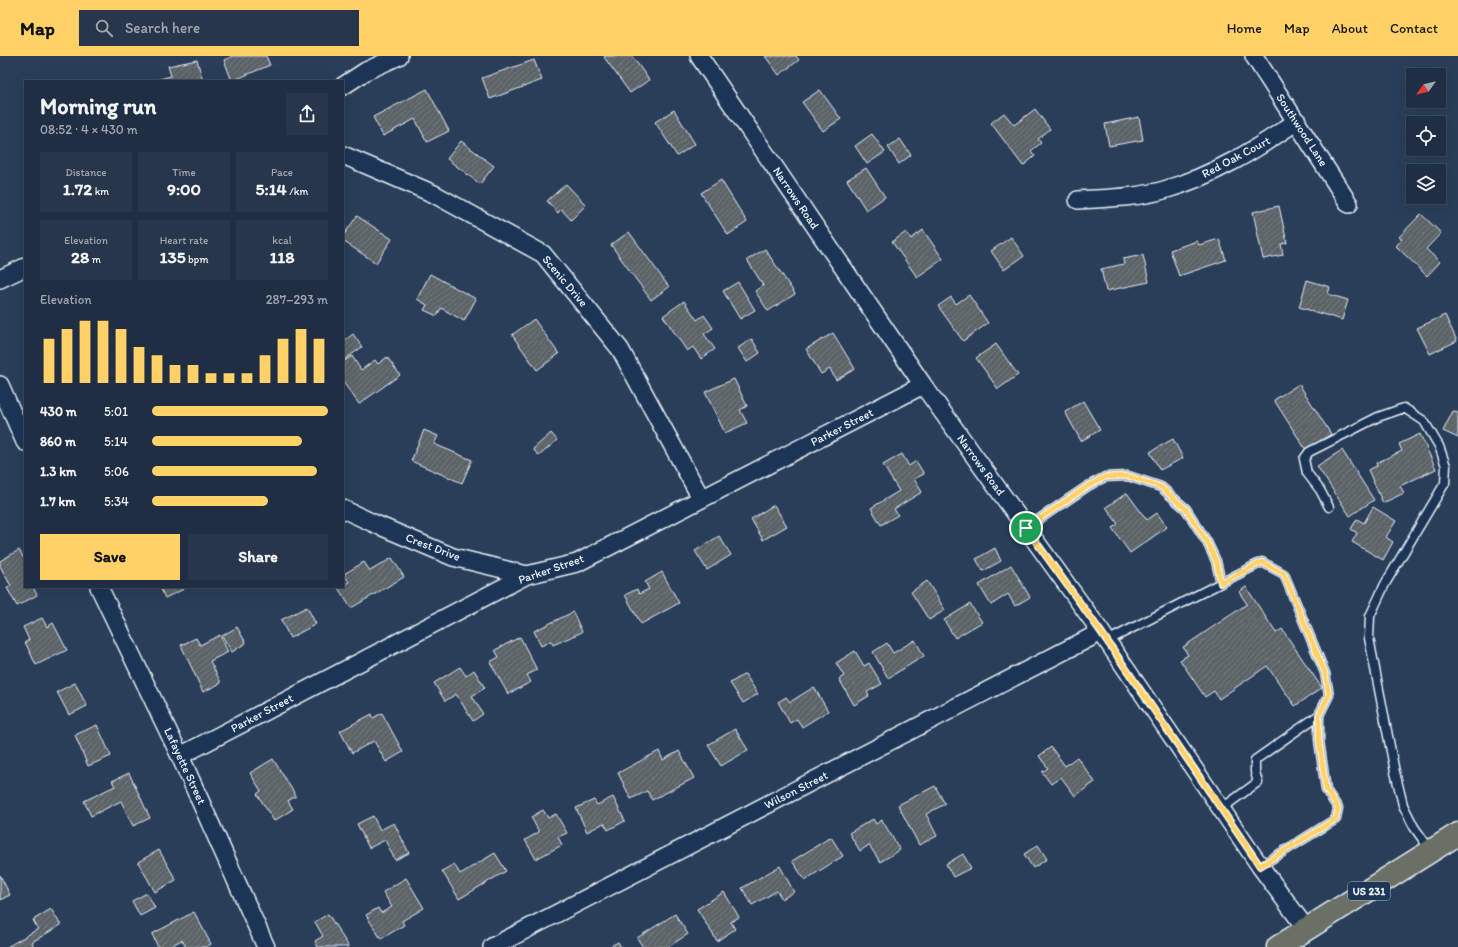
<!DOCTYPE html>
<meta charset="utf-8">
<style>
body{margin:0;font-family:Itim,sans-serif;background:#28364b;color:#f1f3f6;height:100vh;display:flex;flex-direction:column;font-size:15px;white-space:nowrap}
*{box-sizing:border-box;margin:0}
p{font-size:13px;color:#a2a8b2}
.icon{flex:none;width:22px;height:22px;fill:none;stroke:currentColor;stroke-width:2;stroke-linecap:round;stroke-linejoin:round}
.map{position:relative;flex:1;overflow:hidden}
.drawer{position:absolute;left:24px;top:24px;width:320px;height:508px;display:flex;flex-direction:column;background:#202e44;border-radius:0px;box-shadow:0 4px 16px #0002,0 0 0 1px #3d4a5d}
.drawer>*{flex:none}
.needle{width:26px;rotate:236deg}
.fabs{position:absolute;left:1406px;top:12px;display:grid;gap:8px}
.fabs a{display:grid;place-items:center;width:40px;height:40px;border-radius:0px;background:#202e44;box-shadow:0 4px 16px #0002,0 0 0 1px #3d4a5d;font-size:20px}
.pin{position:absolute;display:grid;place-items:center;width:34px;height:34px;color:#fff;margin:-17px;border:2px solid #fff;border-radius:50%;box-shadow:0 1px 4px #0007}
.round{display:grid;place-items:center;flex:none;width:42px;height:42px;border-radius:0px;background:#28364b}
.head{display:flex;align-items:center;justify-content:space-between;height:68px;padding:0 16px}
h1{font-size:22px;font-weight:700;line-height:30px}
.figures{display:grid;grid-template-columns:repeat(3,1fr);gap:6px;height:68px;padding:4px 16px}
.figures div{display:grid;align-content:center;border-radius:0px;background:#28364b;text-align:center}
.figures b{font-size:17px;font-weight:700}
.figures small{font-size:11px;font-weight:400}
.figures p{font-size:11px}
.chart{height:112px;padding:8px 16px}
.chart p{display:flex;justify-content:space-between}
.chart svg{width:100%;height:72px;margin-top:4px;stroke:#ffd166;stroke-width:6}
.primary-button{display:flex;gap:8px;margin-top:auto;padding:8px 16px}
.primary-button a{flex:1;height:46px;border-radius:0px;background:#ffd166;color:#111;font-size:16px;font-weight:700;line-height:46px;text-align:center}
.primary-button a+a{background:#28364b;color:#f1f3f6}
ul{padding:0 16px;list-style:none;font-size:13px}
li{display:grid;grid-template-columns:64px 48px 1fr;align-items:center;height:30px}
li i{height:10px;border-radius:5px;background:#ffd166}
header{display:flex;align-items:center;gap:24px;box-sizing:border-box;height:56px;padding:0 20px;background:#ffd166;color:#111}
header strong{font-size:19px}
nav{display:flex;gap:22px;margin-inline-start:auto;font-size:14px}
.search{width:280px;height:36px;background:#28364b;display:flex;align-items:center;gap:10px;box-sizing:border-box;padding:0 14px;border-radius:0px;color:#a2a8b2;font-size:15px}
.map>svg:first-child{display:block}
.building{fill:url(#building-hatch);stroke:#e8f1f8}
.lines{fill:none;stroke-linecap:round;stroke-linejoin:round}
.lane-casing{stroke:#e8f1f8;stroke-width:11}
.street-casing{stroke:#e8f1f8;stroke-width:20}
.highway-casing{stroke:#e8f1f8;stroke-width:25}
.lane{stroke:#1d3557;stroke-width:8}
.street{stroke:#1d3557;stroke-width:17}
.highway{stroke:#6b7065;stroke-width:22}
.route-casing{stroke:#fff;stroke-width:8}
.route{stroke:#ffd166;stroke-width:5}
.labels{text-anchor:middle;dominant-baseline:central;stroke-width:3.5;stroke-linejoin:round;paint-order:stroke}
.shield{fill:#1d3557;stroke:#abb9c8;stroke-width:1}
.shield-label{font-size:11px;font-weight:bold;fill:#e8f1f8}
.street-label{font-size:12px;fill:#e8f1f8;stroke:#1d3557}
</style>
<header>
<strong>Map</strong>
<div class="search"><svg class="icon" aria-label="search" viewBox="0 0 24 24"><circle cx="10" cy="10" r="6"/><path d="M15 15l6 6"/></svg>Search here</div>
<nav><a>Home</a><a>Map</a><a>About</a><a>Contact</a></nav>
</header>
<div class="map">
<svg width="1458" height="891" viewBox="0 0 1458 891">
<defs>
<pattern id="building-hatch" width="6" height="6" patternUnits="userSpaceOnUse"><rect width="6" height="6" fill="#5c6468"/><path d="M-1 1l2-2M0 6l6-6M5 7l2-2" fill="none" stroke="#737b7e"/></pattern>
</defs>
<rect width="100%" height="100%" fill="#2a3e5a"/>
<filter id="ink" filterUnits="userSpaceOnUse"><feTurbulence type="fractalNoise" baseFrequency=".025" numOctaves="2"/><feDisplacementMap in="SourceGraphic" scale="8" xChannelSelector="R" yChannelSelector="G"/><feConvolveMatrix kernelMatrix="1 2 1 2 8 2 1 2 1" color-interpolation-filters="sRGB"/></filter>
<g filter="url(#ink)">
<path class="building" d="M 230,0 L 266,0 L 270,9 L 232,25 L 224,4 L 231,1 Z
M 605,0 L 632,0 L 649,24 L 630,37 L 604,1 Z
M 765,0 L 796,0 L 799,4 L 779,19 Z
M 197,4 L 203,25 L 152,25 L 171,20 L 168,10 Z
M 534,4 L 542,24 L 490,43 L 482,22 Z
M 427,33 L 449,75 L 427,86 L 415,63 L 383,80 L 373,61 Z
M 820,34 L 841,63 L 823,75 L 802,46 Z
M 1035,53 L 1050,73 L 1038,83 L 1041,87 L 1031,95 L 1035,100 L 1023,110 L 991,67 L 1004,57 L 1014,69 Z
M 674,54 L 695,88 L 677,100 L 655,66 Z
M 1139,61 L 1143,84 L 1109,90 L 1105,68 Z
M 872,78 L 885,96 L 867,108 L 855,90 Z
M 900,83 L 911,99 L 899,108 L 888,91 Z
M 461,85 L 494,110 L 480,128 L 447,103 Z
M 866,112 L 885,141 L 866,154 L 847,124 Z
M 721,124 L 747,166 L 728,179 L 701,137 Z
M 566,128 L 586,149 L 571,164 L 561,153 L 558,157 L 547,145 Z
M 1279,150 L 1287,187 L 1281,188 L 1283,199 L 1263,203 L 1253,156 Z
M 1421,158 L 1441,177 L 1426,193 L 1440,206 L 1427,220 L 1396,190 L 1402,183 L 1399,181 Z
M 357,160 L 392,183 L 376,207 L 343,185 L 343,180 Z
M 923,174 L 943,203 L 917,221 L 892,186 L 906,176 L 911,183 Z
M 629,176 L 669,231 L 651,244 L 611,189 Z
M 1011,181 L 1024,200 L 1004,214 L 991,195 Z
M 1219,183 L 1226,204 L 1179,220 L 1170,194 L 1197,185 L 1199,189 Z
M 765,193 L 795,238 L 768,255 L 755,235 L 763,229 L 747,204 Z
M 1143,199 L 1149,226 L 1106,235 L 1101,213 L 1124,208 L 1123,203 Z
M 430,218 L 476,243 L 464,265 L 441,252 L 437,260 L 424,254 L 427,249 L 417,243 Z
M 1307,224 L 1330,231 L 1328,238 L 1348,244 L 1342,264 L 1299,251 Z
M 738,226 L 755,254 L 740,263 L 723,235 Z
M 969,239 L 988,267 L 963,285 L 938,250 L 951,241 L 956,248 Z
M 684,245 L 697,264 L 704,259 L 713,272 L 704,278 L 715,293 L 701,303 L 693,291 L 687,295 L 663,260 Z
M 1445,259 L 1457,285 L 1430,298 L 1417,272 Z
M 534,263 L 559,298 L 537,314 L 512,279 Z
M 833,277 L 855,313 L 836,324 L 830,313 L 821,318 L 806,293 Z
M 353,278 L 362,291 L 343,305 L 343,286 Z
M 752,283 L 760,297 L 747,306 L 738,292 Z
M 996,288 L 1018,319 L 998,333 L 976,302 Z
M 352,300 L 361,314 L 375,304 L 378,308 L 387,301 L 400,319 L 359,348 L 343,326 L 343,306 Z
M 734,323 L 747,350 L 740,354 L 747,367 L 725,377 L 705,336 Z
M 1299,328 L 1331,378 L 1306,394 L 1274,344 Z
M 1083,345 L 1100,374 L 1081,385 L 1065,356 Z
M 1453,355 L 1458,357 L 1458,382 L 1443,375 Z
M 424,374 L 438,380 L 434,388 L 472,404 L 462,427 L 411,405 Z
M 551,377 L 557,384 L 539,400 L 533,393 Z
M 1420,378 L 1436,413 L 1400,430 L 1404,437 L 1383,447 L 1368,414 L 1377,410 L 1376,407 L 1402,395 L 1399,388 Z
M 1173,383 L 1183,402 L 1160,414 L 1150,396 Z
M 1342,394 L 1374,444 L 1350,460 L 1317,410 Z
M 902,398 L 909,410 L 916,405 L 924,418 L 914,423 L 922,436 L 894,453 L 898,459 L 881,469 L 871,452 L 899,435 L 883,409 Z
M 1127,437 L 1147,464 L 1157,457 L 1167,471 L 1130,497 L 1112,472 L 1118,468 L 1106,451 Z
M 774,449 L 787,470 L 763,484 L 751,463 Z
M 1373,451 L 1396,465 L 1386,481 L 1393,486 L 1383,504 L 1352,486 L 1357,477 L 1351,473 L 1357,463 L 1364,467 Z
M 719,480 L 731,499 L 707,514 L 695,495 Z
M 995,492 L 1001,505 L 983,515 L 976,503 Z
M 19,494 L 25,504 L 25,531 L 33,531 L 37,539 L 17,550 L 7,532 L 11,530 L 0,510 L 0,505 Z
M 392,502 L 404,521 L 351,552 L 338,532 L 343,531 L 343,529 L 349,526 L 344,518 L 364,506 L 370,515 Z
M 1011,509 L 1030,541 L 1015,550 L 1008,538 L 991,549 L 979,529 Z
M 662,516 L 679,547 L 641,568 L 625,539 L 637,533 L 639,538 L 649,533 L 645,526 Z
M 927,525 L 945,554 L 929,564 L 911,536 Z
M 160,531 L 183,531 L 184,533 L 165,542 Z
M 1246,531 L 1276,577 L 1282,573 L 1322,632 L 1295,650 L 1267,610 L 1219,643 L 1214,635 L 1205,641 L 1180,604 L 1188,599 L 1183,591 L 1247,548 L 1239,536 Z
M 970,548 L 982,566 L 955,582 L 944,564 Z
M 307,551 L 316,568 L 290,582 L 281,564 Z
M 573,556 L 582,576 L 553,589 L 551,585 L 541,590 L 534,575 Z
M 42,562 L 47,571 L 53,567 L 67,594 L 36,609 L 25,586 L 29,584 L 23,571 Z
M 237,571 L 246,587 L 232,596 L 222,580 Z
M 220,579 L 228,596 L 210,605 L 221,627 L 203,636 L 181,589 L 196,582 L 200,589 Z
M 520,581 L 537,614 L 527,619 L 531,626 L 508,638 L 490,606 L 499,601 L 495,594 Z
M 915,584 L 924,600 L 888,622 L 873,596 L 887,587 L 893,597 Z
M 855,595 L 864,610 L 869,607 L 882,628 L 867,636 L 869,640 L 854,649 L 839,623 L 844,620 L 836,607 Z
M 460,611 L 466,620 L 474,614 L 485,632 L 472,640 L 483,658 L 473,665 L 456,638 L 445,645 L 434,627 Z
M 745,618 L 758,638 L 743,647 L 730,627 Z
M 75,627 L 87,650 L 69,659 L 57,636 Z
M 814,631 L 828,655 L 802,671 L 797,663 L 790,667 L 778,646 L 786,641 L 790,646 Z
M 382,657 L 403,696 L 386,706 L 374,685 L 352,697 L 340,675 L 372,658 L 373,662 Z
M 97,669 L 111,700 L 88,710 L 75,679 Z
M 735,673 L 748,694 L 721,710 L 708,689 Z
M 1051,691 L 1065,710 L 1077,701 L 1095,726 L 1075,740 L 1061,721 L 1051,728 L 1042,716 L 1048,712 L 1039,700 Z
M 659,695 L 663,704 L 679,695 L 694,722 L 652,744 L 647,735 L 631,743 L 618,717 Z
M 273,703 L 296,740 L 288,745 L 293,753 L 274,765 L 257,738 L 261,735 L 250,717 Z
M 129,717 L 150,762 L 133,770 L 121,745 L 91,760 L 84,745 L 115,730 L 112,725 Z
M 935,730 L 945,748 L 926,758 L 937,780 L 919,789 L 898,749 Z
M 613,741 L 625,765 L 608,774 L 604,767 L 587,776 L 576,752 L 594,744 L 597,749 Z
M 543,754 L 548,762 L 556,758 L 567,777 L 558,781 L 562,789 L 536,803 L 525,784 L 539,776 L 531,761 Z
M 373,760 L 380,774 L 394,767 L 409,797 L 395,804 L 385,784 L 369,792 L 357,768 Z
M 873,763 L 876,768 L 882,764 L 900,794 L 880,806 L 869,789 L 860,795 L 849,777 Z
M 831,781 L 843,800 L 805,824 L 792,805 Z
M 1038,789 L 1047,803 L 1033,812 L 1024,798 Z
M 159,794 L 176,824 L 155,836 L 138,806 Z
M 495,797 L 506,815 L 459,843 L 442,815 L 454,808 L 460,818 Z
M 963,798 L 971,812 L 953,821 L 946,808 Z
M 780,810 L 794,836 L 782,843 L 777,835 L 752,849 L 742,832 Z
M 0,819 L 10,839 L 0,844 Z
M 406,822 L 424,852 L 402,865 L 404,869 L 381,883 L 366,859 L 378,852 L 381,857 L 392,851 L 383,836 Z
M 724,836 L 739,861 L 731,866 L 735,873 L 717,885 L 697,853 Z
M 147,837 L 155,852 L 140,860 L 132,845 Z
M 51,853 L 61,869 L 32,886 L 34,891 L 7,891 L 38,873 L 33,864 Z
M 194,856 L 211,888 L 206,891 L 186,891 L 182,884 L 168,891 L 158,891 L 152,878 Z
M 328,858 L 349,891 L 318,891 L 315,885 L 323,880 L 315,866 Z
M 675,858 L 688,878 L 668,891 L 643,891 L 637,882 Z
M 618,886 L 621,891 L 609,891 Z"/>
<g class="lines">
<defs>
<path id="lane" d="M 1329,451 L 1320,434 L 1307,417 L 1304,403 L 1309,396 L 1378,361 L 1404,352 L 1424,365 L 1439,390 L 1446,410 L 1445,427 L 1385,528 L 1370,560 L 1369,582 L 1395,716 L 1403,749 L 1414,771 L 1431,795
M 1026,472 L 1088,430 L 1105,421 L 1128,420 L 1161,431 L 1186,453 L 1207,486 L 1216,505 L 1221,527
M 1107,585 L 1262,506 L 1284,518 L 1325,617 L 1329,639 L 1319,659 L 1319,684 L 1326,734 L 1338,752 L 1336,763 L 1260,810
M 1221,753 L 1258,726 L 1255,716 L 1255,704 L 1319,659"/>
<path id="street" d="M 699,0 L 923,329 L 1101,576 L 1260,810 L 1307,874
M 1254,0 L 1349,148
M 343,30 L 366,15 L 399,0
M 343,99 L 434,138 L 543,198 L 620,293 L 701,442
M 1078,144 C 1106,142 1136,142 1164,134 C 1213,120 1255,94 1297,65
M 0,223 L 25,211
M 0,329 L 25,386
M 343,453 L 373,467 L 453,501 L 527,519
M 99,531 L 180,700 L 266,891
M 180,700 L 527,519 L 577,507 L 923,329
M 492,891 L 1101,576"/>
<path id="highway" d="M 1278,891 L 1458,778"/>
</defs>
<use href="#lane" class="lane-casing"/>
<use href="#street" class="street-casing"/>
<use href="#highway" class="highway-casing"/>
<use href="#lane" class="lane"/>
<use href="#street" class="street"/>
<use href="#highway" class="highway"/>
</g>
</g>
<g class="lines" filter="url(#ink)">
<defs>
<path id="route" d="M 1128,420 L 1161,431 L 1186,453 L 1207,486 L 1216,505 L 1221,527 L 1262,506 L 1284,518 L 1325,617 L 1329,639 L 1319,659 L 1319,684 L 1326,734 L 1338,752 L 1336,763 L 1260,810 L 1101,576 L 1026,472 L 1088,430 L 1105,421 Z"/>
</defs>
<use href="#route" class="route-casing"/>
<use href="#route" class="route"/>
</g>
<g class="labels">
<rect class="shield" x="1348" y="826" width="42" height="18" rx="3"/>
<g class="shield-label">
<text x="1369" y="835">US 231</text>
</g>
<g class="street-label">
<text transform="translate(1302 74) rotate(57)">Southwood Lane</text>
<text transform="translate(1236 101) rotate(-28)">Red Oak Court</text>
<text transform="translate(796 142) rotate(56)">Narrows Road</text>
<text transform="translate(565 225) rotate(50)">Scenic Drive</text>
<text transform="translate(842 371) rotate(-27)">Parker Street</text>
<text transform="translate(981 409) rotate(54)">Narrows Road</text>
<text transform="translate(433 491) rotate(21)">Crest Drive</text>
<text transform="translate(551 513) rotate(-19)">Parker Street</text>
<text transform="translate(262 657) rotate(-28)">Parker Street</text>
<text transform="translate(185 710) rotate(65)">Lafayette Street</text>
<text transform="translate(796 734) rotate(-27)">Wilson Street</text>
</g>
</g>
</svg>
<div class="fabs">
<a><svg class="needle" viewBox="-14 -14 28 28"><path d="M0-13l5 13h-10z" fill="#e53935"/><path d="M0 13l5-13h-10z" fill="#a2a8b2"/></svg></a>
<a><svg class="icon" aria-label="locate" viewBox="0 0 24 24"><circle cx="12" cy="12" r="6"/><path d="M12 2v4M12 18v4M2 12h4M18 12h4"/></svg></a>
<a><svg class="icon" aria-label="layers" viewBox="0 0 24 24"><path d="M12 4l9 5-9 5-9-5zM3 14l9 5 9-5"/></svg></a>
</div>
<div class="pin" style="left:1026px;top:472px;background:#1e9e55"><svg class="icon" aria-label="arrive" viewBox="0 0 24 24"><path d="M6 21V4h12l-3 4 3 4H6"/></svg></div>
<section class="drawer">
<div class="head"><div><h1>Morning run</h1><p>08:52 · 4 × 430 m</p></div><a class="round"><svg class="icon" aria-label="share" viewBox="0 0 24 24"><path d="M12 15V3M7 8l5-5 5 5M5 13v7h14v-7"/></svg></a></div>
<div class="figures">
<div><p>Distance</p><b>1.72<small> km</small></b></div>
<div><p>Time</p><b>9:00</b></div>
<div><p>Pace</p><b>5:14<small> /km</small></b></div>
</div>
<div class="figures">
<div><p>Elevation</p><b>28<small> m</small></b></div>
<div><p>Heart rate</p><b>135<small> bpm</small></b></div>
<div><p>kcal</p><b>118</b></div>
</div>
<div class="chart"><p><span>Elevation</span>287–293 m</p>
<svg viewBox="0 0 160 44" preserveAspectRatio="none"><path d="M5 44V17M15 44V11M25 44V6M35 44V6M45 44V11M55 44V22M65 44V27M75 44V33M85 44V33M95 44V38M105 44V38M115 44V38M125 44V27M135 44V17M145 44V11M155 44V17"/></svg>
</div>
<ul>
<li><b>430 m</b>5:01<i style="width:100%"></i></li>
<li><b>860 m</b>5:14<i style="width:85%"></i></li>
<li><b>1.3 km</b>5:06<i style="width:94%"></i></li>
<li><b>1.7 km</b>5:34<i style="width:66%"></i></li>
</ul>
<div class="primary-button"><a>Save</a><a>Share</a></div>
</section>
</div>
